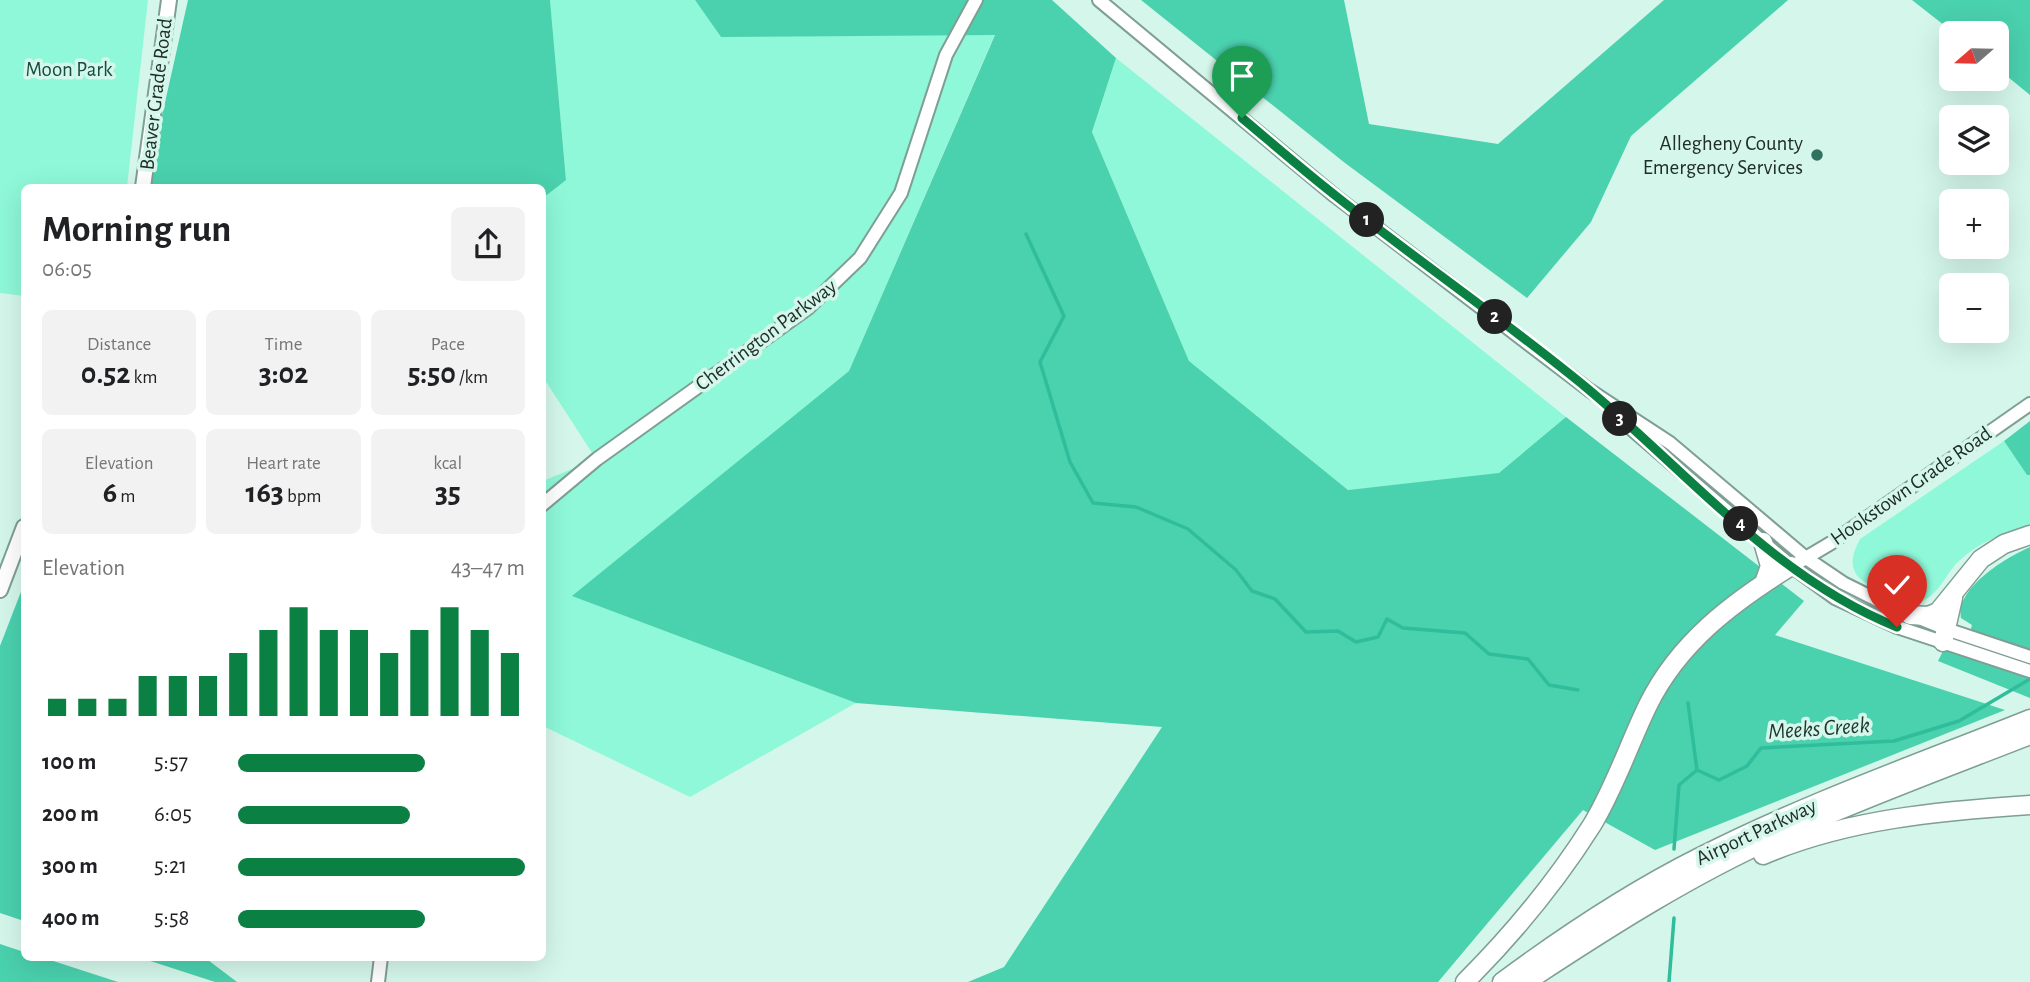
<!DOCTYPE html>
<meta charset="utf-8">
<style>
body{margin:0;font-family:"Alegreya Sans",sans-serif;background:#f2f2f2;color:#202124;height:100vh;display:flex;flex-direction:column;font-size:26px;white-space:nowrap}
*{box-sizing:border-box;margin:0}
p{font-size:23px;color:#757577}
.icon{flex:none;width:38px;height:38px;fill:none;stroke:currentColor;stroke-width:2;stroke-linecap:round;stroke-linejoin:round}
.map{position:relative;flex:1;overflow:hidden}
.panel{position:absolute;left:21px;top:184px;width:525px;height:777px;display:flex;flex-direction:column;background:#fff;border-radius:10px;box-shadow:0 7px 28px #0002}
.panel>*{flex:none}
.needle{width:46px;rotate:250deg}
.buttons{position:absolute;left:1939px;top:21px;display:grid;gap:14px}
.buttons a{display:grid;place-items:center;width:70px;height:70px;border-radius:10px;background:#fff;box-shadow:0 7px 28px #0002;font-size:35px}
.pin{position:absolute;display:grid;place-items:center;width:60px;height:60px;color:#fff;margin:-72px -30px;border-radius:50% 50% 50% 0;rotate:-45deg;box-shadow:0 0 7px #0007}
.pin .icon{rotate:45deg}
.km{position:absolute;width:35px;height:35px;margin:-18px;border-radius:50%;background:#222;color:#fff;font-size:19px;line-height:35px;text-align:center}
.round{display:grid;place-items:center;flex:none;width:74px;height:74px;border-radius:10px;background:#f2f2f2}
.overview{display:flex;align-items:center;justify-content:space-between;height:119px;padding:0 21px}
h1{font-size:38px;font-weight:700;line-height:52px}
.figures{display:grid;grid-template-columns:repeat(3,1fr);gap:10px;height:119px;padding:7px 21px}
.figures div{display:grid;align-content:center;border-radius:10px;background:#f2f2f2;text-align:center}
.figures b{font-size:30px;font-weight:700}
.figures small{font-size:19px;font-weight:400}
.figures p{font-size:19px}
.chart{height:196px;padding:14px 21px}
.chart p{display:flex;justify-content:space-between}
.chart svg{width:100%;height:126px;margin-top:7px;stroke:#0b8043;stroke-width:6}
ul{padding:0 21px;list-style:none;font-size:23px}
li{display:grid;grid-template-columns:112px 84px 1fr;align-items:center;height:52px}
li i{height:18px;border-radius:9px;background:#0b8043}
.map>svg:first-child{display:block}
.green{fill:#8ef8d8}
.forest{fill:#4ad1ae}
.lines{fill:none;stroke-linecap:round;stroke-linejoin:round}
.stream{stroke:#2fbd9b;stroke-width:3.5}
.minor-casing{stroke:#7f9e94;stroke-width:16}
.major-casing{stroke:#7f9e94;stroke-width:18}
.highway-casing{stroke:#7f9e94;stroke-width:21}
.minor{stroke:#fff;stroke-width:12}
.major{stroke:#fff;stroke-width:14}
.highway{stroke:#fff;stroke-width:18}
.route-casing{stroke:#fff;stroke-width:14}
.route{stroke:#0b8043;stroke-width:9}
.poi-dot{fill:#31715f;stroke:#d5f7eb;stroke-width:2.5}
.labels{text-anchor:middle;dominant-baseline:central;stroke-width:7;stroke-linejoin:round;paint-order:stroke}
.park-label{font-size:21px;fill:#154d3f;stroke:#d5f7eb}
.street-label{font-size:21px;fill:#202d29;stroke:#d5f7eb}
.poi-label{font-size:21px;fill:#202d29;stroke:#d5f7eb;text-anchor:end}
.water-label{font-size:23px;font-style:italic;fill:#1e352e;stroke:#d5f7eb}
</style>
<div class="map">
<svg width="2030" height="982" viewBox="0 0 2030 982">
<rect width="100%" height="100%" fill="#d5f7eb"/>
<path class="green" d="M 0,0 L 148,0 L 127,187 L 24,187 L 24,296 L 0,293 Z
M 550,0 L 695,0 L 721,37 L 995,34 L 849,371 L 573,596 L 856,703 L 690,797 L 543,726 L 543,481 L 596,459 L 543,377 L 543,198 L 566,179 Z
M 1116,58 L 1566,417 L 1499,474 L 1348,490 L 1189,361 L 1092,132 Z
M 2004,441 L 2027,475 L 2030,475 L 2030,526 C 2004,532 1978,543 1959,561 C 1946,573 1940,593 1923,601 C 1912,606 1862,586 1856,574 C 1849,562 1854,551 1860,539 Z"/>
<path class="forest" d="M 188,0 L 550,0 L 566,180 L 543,198 L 542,187 L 146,187 Z
M 695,0 L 1052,0 L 1116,58 L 1092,132 L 1189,361 L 1348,490 L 1499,473 L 1566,417 L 1804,601 L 1775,635 L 2005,710 L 1655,850 L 1583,810 L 1438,982 L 968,982 L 1004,967 L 1162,727 L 856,703 L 572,596 L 849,371 L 995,35 L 721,37 Z
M 1141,0 L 1344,0 L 1369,124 L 1498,144 L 1664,0 L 1788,0 L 1631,136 L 1591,222 L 1527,298 L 1345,163 Z
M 1912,0 L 2030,0 L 2030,95 L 1997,68 L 1997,33 L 1954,33 Z
M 2030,421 L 2030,475 L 2027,475 L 2004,441 Z
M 2030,547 L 2030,698 L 1938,661 L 1943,651 L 1964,654 L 1972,625 L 1961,618 C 1955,588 2007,557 2030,547 Z
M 24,584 L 24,921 L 0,913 L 0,646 Z
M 0,944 L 24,952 L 24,957 L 41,957 L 118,982 L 0,982 Z
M 138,957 L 204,957 L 237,982 L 215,982 Z"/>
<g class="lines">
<path class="stream" d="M 1026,234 L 1064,316 L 1040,362 L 1070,462 L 1093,503 L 1136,507 L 1188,529 L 1236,570 L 1252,591 L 1275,599 L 1306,632 L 1338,631 L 1356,642 L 1378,637 L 1387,619 L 1403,628 L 1465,633 L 1489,654 L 1528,659 L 1549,685 L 1578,690
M 1688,703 L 1697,770
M 1674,849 L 1679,785 L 1697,770 L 1719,780 L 1747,766 L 1761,748 L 1894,741 L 1959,721 L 2030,679
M 1669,982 L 1674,918"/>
<defs>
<path id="minor" d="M 1099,0 L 1335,196 L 1589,390 L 1670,443 L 1806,558 L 1843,583 L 1885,604 L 1946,629 L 2030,657
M 1614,414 L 1791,566 L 1835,598 L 1897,627 L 2030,671
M 542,505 L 597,459 L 808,308 L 860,258 L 901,193 L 946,55 L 976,0
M 1799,562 L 1831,543 L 2030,404
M 378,982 L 381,957"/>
<path id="major" d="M 143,187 L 169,0
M 0,590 L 24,527"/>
<path id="highway" d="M 1763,542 L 1770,566 L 1764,583
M 1910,615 L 1928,616 L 1938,612 L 1981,559 L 2004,544 L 2030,535
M 1943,642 L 1953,598
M 1763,855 C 1847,819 1940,811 2030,805
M 1465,982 C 1513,934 1556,882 1592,825 C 1615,787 1629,744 1648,705 C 1679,642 1733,602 1791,566
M 1502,982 C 1564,936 1630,892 1700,857 C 1806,803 1920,763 2030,719
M 1526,982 C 1608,928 1694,873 1783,834 C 1864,798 1948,767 2030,735"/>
</defs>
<use href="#minor" class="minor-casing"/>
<use href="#major" class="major-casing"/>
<use href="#highway" class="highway-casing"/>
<use href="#minor" class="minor"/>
<use href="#major" class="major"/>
<use href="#highway" class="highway"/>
</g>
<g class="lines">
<defs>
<path id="route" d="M 1242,118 C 1273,144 1304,171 1336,196 C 1419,262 1507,322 1588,389 C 1687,472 1775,578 1897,627"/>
</defs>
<use href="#route" class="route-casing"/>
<use href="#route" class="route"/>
</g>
<circle class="poi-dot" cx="1817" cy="155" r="7"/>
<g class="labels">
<g class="park-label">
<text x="69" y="69">Moon Park</text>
</g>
<g class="street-label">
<text transform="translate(156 94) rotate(-83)">Beaver Grade Road</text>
<text transform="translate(766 335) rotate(-37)">Cherrington Parkway</text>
<text transform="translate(1911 486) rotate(-35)">Hookstown Grade Road</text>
<text transform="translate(1756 832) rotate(-25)">Airport Parkway</text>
</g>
<g class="poi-label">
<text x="1803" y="143">Allegheny County<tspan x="1803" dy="24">Emergency Services</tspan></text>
</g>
<g class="water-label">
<text transform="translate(1819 729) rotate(-4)">Meeks Creek</text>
</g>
</g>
</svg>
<div class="buttons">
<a><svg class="needle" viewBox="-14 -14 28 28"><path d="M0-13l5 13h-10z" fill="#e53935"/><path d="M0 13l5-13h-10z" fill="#757577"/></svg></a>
<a><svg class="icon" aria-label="layers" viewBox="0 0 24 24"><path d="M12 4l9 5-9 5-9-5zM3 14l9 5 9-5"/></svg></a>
<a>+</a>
<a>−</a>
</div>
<div class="pin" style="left:1242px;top:118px;background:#1e9e55"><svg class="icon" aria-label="arrive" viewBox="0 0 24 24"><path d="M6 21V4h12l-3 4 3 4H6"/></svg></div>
<div class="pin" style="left:1897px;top:627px;background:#d93025"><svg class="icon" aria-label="check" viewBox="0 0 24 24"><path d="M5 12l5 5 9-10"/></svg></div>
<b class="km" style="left:1367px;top:220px">1</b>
<b class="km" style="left:1495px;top:317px">2</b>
<b class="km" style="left:1620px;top:419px">3</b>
<b class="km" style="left:1741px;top:524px">4</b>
<section class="panel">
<div class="overview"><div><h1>Morning run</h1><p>06:05</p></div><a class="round"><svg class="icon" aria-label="share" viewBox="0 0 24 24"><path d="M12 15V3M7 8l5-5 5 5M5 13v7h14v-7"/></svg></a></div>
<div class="figures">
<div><p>Distance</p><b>0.52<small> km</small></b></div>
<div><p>Time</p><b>3:02</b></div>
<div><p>Pace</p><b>5:50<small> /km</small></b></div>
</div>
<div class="figures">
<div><p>Elevation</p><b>6<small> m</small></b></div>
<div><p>Heart rate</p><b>163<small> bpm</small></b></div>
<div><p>kcal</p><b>35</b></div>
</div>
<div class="chart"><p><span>Elevation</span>43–47 m</p>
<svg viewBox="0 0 160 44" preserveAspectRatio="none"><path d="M5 44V38M15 44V38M25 44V38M35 44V30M45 44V30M55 44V30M65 44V22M75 44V14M85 44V6M95 44V14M105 44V14M115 44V22M125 44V14M135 44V6M145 44V14M155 44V22"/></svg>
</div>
<ul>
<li><b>100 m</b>5:57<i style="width:65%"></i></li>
<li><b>200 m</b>6:05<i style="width:60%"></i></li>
<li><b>300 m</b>5:21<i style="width:100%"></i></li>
<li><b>400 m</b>5:58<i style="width:65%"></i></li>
</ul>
</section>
</div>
